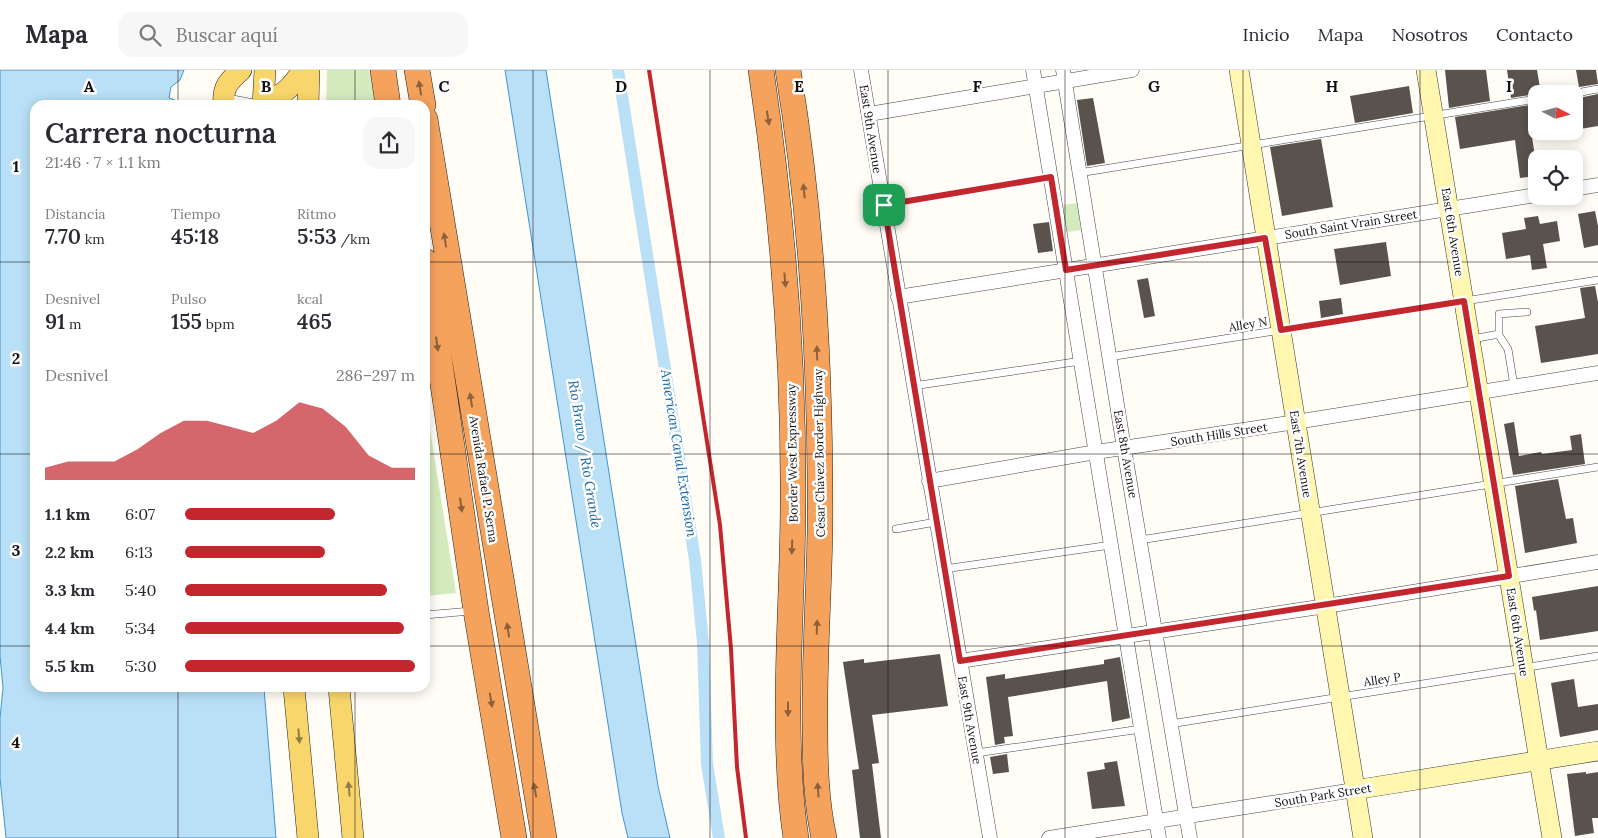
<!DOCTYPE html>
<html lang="es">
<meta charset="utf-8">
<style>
body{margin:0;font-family:Lora,serif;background:#f7f7f7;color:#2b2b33;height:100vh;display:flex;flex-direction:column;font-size:19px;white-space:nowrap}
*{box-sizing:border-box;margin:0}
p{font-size:16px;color:#7c7c81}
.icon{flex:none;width:28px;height:28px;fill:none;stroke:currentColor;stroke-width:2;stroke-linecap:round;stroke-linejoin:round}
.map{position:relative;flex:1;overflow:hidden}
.side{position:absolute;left:30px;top:30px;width:400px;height:592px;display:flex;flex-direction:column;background:#fff;border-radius:15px;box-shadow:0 2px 12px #0003}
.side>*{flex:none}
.needle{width:32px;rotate:96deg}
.tools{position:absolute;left:1528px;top:15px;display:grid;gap:10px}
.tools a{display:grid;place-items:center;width:55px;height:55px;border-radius:10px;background:#fff;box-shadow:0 2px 12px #0003;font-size:25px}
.pin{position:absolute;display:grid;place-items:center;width:42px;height:42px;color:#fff;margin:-21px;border-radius:10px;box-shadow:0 2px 8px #0006}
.round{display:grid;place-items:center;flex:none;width:52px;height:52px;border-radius:15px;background:#f7f7f7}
.overview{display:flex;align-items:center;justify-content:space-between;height:85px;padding:0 15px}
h1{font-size:28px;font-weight:600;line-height:38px}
.stats{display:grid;grid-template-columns:repeat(3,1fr);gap:8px;height:85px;padding:5px 15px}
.stats div{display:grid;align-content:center}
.stats b{font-size:21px;font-weight:600}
.stats small{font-size:14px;font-weight:400}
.stats p{font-size:14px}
.chart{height:140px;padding:10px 15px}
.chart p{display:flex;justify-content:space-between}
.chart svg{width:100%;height:90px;margin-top:5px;fill:#c4262e;opacity:.7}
ul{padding:0 15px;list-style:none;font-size:16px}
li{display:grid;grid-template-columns:80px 60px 1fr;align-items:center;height:38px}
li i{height:12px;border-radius:6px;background:#c4262e}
header{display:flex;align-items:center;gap:30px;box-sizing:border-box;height:70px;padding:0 25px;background:#fff;border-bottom:1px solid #e1e1e2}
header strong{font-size:24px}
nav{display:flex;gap:28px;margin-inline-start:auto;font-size:18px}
.search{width:350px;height:45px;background:#f7f7f7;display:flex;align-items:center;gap:12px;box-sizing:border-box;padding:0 18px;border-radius:15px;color:#7c7c81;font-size:19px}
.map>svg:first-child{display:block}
.green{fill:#d5ebbd}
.water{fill:#b9e0f7;stroke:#3f96cf}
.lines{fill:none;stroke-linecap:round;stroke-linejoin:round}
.canal{stroke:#b9e0f7;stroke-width:12}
.building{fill:#5a524d}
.lane-casing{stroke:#444;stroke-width:8}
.street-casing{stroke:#444;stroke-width:15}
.secondary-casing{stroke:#333;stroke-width:20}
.primary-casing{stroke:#222;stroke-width:22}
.highway-casing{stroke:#222;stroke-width:26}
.lane{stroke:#fff;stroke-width:7}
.street{stroke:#fff;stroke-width:14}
.secondary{stroke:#fff6b0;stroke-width:19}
.primary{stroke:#f9d66b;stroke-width:21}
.highway{stroke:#f5a25d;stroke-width:25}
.rail{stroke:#c4262e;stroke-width:4}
.oneway{fill:#8e613b}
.oneway2{fill:#917d42}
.route-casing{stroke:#fff;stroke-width:10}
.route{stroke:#c4262e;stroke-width:6}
.grid{fill:none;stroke:#111;stroke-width:1;stroke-opacity:0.55}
.labels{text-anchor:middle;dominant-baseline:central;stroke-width:5;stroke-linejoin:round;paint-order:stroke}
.street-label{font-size:12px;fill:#111;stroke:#fff}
.water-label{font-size:14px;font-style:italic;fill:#1768a6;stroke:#fff}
.grid-label{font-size:16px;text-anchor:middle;font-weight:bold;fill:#111;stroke:#fff;stroke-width:5;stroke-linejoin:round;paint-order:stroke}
</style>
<header>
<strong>Mapa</strong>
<div class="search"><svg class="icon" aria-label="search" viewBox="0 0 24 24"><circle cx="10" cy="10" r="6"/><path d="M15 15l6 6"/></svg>Buscar aquí</div>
<nav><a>Inicio</a><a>Mapa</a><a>Nosotros</a><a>Contacto</a></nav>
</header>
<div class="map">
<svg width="1598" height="768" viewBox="0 0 1598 768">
<rect width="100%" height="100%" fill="#fffdf5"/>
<path class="green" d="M 327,0 L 373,0 L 379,35 L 326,35 Z
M 1077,133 L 1081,160 L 1067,162 L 1063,135 Z
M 425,328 L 456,523 L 425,526 Z"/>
<path class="water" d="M 0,0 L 184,0 L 180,10 L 171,17 L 169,28 L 183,33 L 184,35 L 35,35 L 35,618 L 264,618 L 276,768 L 6,768 L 0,708 L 0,648 L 3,618 L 0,586 Z
M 505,0 L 546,0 L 658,716 L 670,768 L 628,768 L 622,743 Z"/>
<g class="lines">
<path class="canal" d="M 618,0 L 695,490 L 703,573 L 707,694 L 719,768"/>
</g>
<path class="building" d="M 1445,0 L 1486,0 L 1490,31 L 1449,38 Z
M 1507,0 L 1537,0 L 1540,18 L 1536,18 L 1536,24 L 1511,28 Z
M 1576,0 L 1596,0 L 1598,14 L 1579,17 Z
M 1409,16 L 1413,43 L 1355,53 L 1350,26 Z
M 1598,24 L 1598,56 L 1574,60 L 1574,29 Z
M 1093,28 L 1105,93 L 1087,96 L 1077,30 Z
M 1536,34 L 1536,66 L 1532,67 L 1536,93 L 1536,106 L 1520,108 L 1515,70 L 1460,79 L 1455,47 Z
M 1321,69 L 1333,137 L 1282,146 L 1270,77 Z
M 1595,141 L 1598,156 L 1598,175 L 1584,178 L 1578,144 Z
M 1538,146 L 1540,154 L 1557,151 L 1560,171 L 1543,174 L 1547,198 L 1532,200 L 1530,185 L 1506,189 L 1502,163 L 1526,159 L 1524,148 Z
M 1049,152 L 1053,181 L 1038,183 L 1033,154 Z
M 1386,172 L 1391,206 L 1340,215 L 1334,179 Z
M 1148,208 L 1155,246 L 1144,248 L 1137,210 Z
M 1595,216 L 1598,232 L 1598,284 L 1541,293 L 1535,256 L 1585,248 L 1580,218 Z
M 1341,228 L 1343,244 L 1321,248 L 1319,231 Z
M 1514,352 L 1519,386 L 1541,382 L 1542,384 L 1572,380 L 1570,366 L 1581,364 L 1585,394 L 1513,405 L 1504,354 Z
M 1558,409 L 1566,449 L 1573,448 L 1577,473 L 1525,483 L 1515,416 Z
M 1598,516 L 1598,561 L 1540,570 L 1536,540 L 1534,541 L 1532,527 Z
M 940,584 L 948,636 L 872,645 L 879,693 L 872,694 L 881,768 L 860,768 L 852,700 L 859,699 L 843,592 L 864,589 L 864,593 Z
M 1120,587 L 1130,648 L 1112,652 L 1107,611 L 1008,627 L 1013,666 L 1004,667 L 1005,673 L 995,675 L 986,607 L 1005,604 L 1005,609 L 1104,594 L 1104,590 Z
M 1574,609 L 1578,637 L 1598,634 L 1598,660 L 1560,667 L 1551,613 Z
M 1007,684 L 1009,702 L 993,704 L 990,687 Z
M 1117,691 L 1125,736 L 1092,739 L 1087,702 L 1105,699 L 1104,693 Z
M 1586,702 L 1586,704 L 1598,702 L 1598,748 L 1592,748 L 1594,763 L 1575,766 L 1567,704 Z"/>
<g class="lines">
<defs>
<path id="lane" d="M 1571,24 L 1598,19
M 227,28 L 260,34
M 1079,103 L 1536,29
M 883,135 L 1051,107
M 1498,264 L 1508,279 L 1514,316
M 1472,269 L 1499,264 L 1499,244 L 1527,242
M 1109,287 L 1598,210
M 913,316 L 1081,291
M 896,459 L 936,452
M 1140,470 L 1598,397
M 944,499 L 1111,475
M 425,545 L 471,541
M 1170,654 L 1598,586
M 976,683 L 1141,659"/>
<path id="street" d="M 861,0 L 990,768
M 1033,0 L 1159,768
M 1063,0 L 1124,378 L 1190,768
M 869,44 L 1132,0
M 1574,119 L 1598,115
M 898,227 L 1536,125
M 929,411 L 1096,382 L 1296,352 L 1598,303
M 960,591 L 1326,536 L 1598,492
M 1049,768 L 1354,720"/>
<path id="secondary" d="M 1239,0 L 1363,768
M 1426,0 L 1539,691 L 1552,768
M 1354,720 L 1598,681"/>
<path id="primary" d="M 224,35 C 222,17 229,11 241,0
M 263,35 C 284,23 289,21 303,0
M 263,35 L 265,0
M 308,35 L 309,0
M 294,618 L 308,768
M 339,618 L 353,768"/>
<path id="highway" d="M 383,0 L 388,35
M 417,0 L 423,35
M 761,0 C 782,143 794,287 793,432 C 793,500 788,568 788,637 C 788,681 789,724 796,768
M 788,0 C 813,152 821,305 820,459 C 819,525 814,590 815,656 C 815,694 816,731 824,768
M 425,49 L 544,768
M 425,191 L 476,541 L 514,768"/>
</defs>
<use href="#lane" class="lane-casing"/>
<use href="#street" class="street-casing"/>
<use href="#secondary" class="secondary-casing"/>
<use href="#primary" class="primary-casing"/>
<use href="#highway" class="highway-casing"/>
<use href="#lane" class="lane"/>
<use href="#street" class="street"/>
<use href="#secondary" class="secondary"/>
<use href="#primary" class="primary"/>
<use href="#highway" class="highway"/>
<path class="rail" d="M 649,0 L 720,455 L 731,579 L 737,697 L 746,768"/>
</g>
<defs><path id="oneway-solid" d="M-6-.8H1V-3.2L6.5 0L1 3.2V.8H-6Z" transform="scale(1.25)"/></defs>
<g class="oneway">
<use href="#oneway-solid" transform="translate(420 18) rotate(-99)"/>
<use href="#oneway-solid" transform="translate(768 48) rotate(81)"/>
<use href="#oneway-solid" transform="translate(804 121) rotate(-96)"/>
<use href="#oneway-solid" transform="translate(445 170) rotate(-99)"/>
<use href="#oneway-solid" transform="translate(785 210) rotate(85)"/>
<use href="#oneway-solid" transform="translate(437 274) rotate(82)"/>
<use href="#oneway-solid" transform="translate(817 283) rotate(-92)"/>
<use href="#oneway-solid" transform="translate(471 330) rotate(-99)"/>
<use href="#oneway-solid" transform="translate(461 435) rotate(82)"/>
<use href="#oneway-solid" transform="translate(792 477) rotate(92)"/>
<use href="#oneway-solid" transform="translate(817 557) rotate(-88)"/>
<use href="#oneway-solid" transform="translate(508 560) rotate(-99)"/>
<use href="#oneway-solid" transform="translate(491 630) rotate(80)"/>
<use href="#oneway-solid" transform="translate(788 639) rotate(90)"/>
<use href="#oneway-solid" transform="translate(535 720) rotate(-100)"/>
<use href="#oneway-solid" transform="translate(818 720) rotate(-94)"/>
</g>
<g class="oneway2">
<use href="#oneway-solid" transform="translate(299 666) rotate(85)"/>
<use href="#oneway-solid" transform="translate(349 719) rotate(-95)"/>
</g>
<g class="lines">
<defs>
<path id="route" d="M 1051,107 L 1066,200 L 1265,168 L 1281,260 L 1464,231 L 1509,506 L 960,591 L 884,135 Z"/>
</defs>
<use href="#route" class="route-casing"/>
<use href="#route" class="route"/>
</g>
<path class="grid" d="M 178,0 L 178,35M 355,0 L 355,35M 533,0 L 533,768M 710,0 L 710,768M 888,0 L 888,768M 1065,0 L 1065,768M 1243,0 L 1243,768M 1420,0 L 1420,768M 0,192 L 35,192M 425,192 L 1598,192M 0,384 L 35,384M 425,384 L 1598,384M 0,576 L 35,576M 425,576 L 1598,576M 178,618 L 178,768M 355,618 L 355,768"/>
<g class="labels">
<g class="street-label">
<text transform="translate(871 59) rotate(81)">East 9th Avenue</text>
<text transform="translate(1351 154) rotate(-9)">South Saint Vrain Street</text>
<text transform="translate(1453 162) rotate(81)">East 6th Avenue</text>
<text transform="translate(1248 254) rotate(-9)">Alley N</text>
<text transform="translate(1219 364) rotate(-9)">South Hills Street</text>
<text transform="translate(792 383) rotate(-91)">Border West Expressway</text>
<text transform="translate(819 383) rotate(-91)">César Chávez Border Highway</text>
<text transform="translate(1126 384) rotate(80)">East 8th Avenue</text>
<text transform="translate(1301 384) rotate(81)">East 7th Avenue</text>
<text transform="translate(484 409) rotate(81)">Avenida Rafael P. Serna</text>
<text transform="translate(1518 562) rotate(81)">East 6th Avenue</text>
<text transform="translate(1382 609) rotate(-9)">Alley P</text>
<text transform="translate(970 650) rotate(80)">East 9th Avenue</text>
<text transform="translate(1323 725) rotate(-9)">South Park Street</text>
</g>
<g class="water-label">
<text transform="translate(679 383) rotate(81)">American Canal Extension</text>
<text transform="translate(585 384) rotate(81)">Río Bravo / Rio Grande</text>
</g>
</g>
<g class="grid-label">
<text x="89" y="22">A</text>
<text x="266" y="22">B</text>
<text x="444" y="22">C</text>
<text x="621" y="22">D</text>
<text x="799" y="22">E</text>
<text x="977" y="22">F</text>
<text x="1154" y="22">G</text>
<text x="1332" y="22">H</text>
<text x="1509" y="22">I</text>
<text x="16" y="102">1</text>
<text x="16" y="294">2</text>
<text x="16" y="486">3</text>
<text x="16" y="678">4</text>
</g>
</svg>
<div class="tools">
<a><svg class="needle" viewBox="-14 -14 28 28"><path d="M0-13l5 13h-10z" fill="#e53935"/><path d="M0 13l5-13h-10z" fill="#7c7c81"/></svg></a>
<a><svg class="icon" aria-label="locate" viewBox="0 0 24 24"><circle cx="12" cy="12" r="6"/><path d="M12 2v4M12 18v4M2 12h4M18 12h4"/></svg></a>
</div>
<div class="pin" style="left:884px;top:135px;background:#1e9e55"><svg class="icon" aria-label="arrive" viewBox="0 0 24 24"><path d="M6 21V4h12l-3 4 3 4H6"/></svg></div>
<section class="side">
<div class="overview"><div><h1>Carrera nocturna</h1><p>21:46 · 7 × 1.1 km</p></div><a class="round"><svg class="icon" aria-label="share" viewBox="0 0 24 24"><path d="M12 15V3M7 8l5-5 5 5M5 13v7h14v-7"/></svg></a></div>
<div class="stats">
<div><p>Distancia</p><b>7.70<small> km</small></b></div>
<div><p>Tiempo</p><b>45:18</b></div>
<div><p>Ritmo</p><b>5:53<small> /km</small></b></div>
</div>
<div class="stats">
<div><p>Desnivel</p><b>91<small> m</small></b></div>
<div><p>Pulso</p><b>155<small> bpm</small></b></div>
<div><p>kcal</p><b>465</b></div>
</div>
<div class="chart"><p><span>Desnivel</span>286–297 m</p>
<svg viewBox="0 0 160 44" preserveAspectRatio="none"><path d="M0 44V38L10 35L20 35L30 35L40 29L50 21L60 15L70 15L80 18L90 21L100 15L110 6L120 9L130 18L140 32L150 38L160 38V44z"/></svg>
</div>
<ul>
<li><b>1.1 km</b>6:07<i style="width:65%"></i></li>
<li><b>2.2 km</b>6:13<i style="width:61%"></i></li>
<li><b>3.3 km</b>5:40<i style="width:88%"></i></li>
<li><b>4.4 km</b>5:34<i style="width:95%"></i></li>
<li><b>5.5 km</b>5:30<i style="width:100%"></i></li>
</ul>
</section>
</div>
